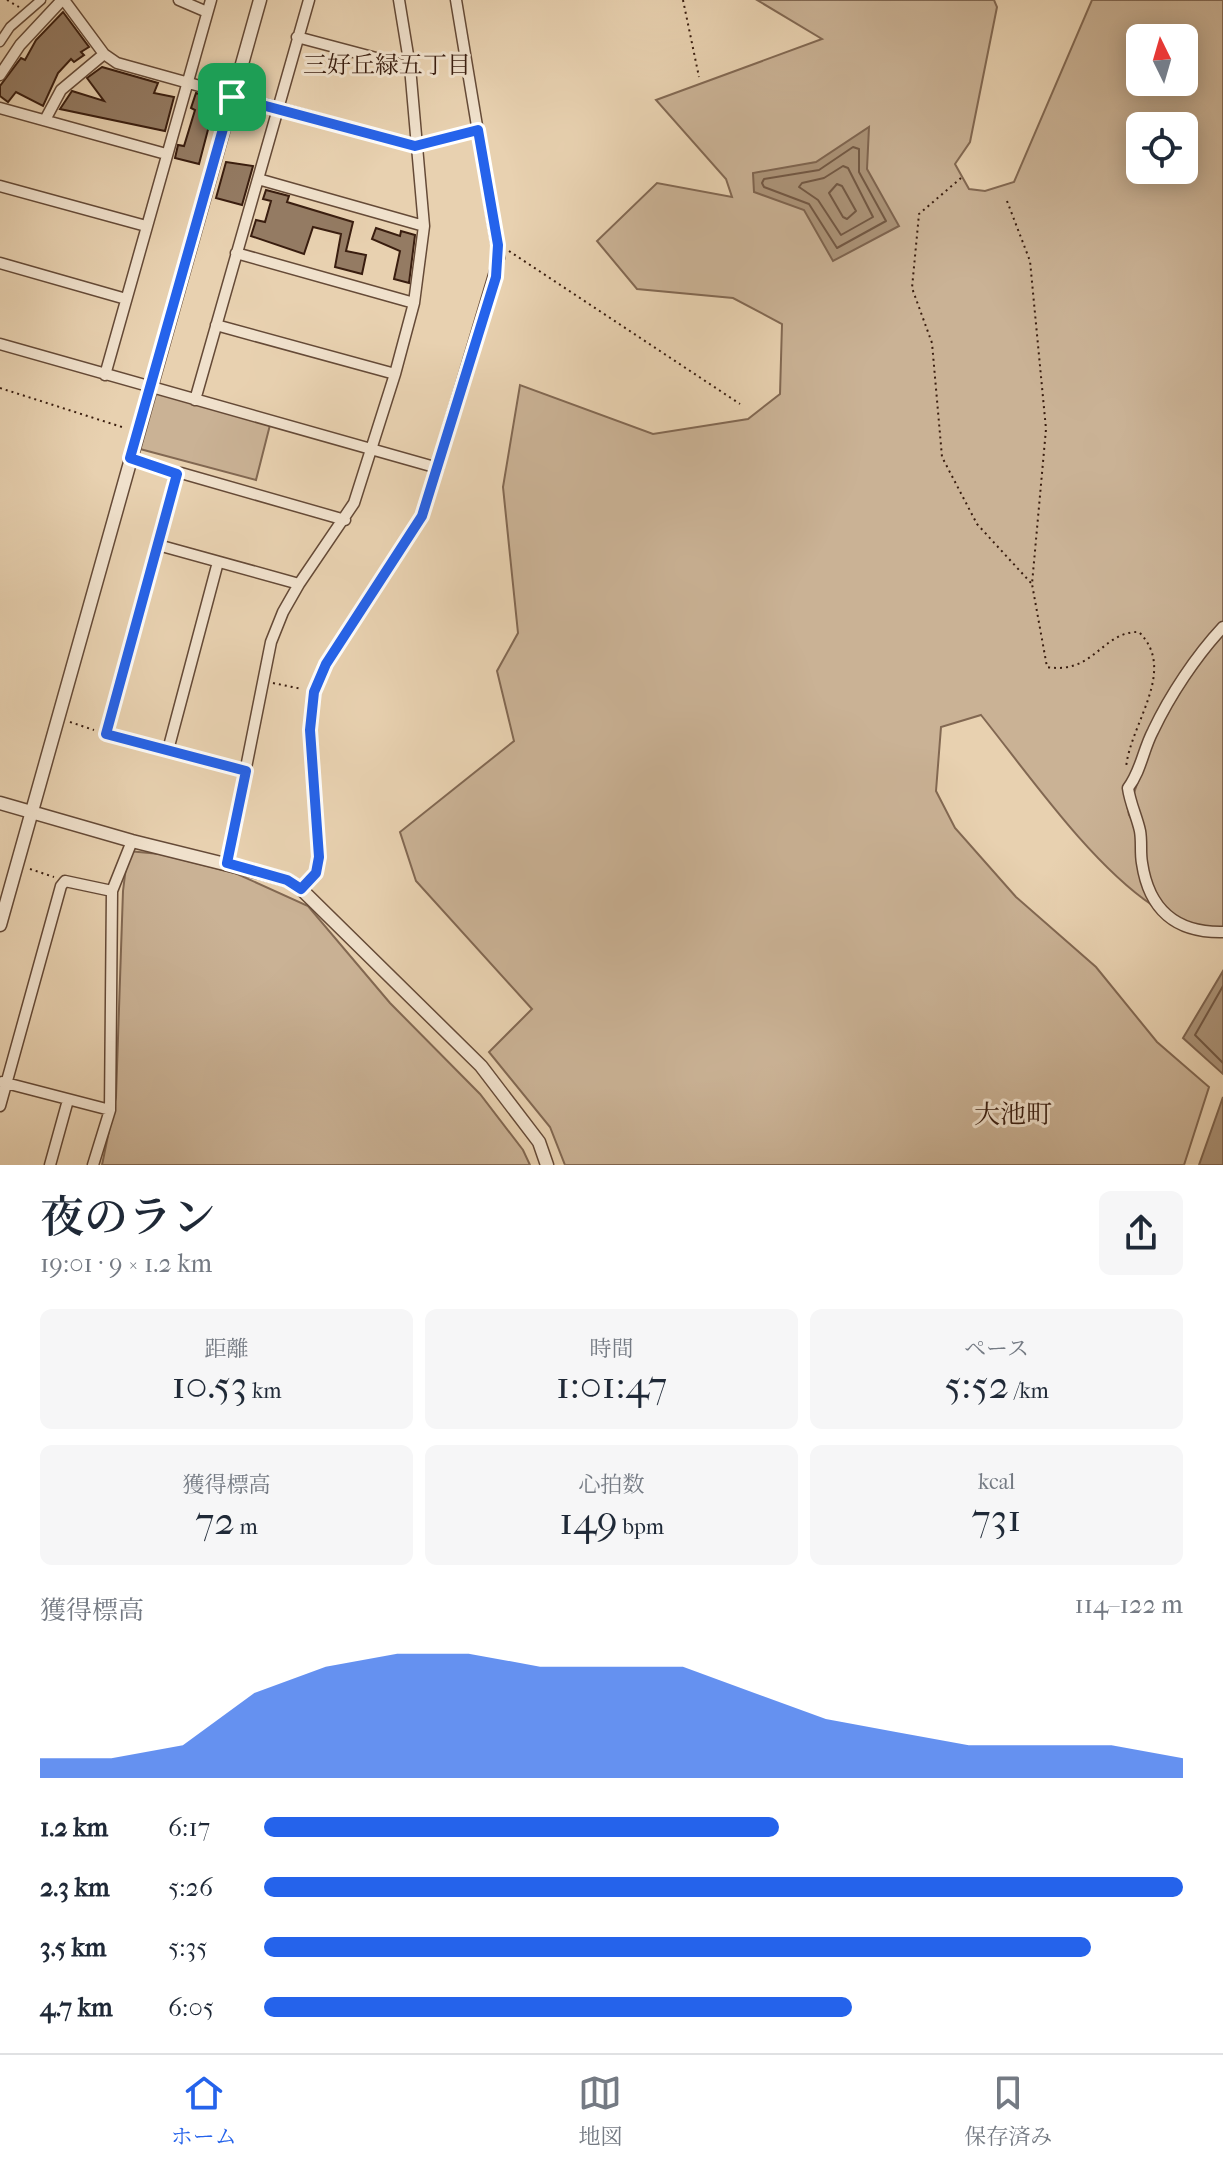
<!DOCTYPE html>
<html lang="ja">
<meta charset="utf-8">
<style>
body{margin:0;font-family:"IM FELL French Canon","Noto Serif JP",serif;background:#f6f6f7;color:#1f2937;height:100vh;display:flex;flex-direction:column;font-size:30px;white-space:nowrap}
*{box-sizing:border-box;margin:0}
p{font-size:26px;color:#747a83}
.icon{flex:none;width:44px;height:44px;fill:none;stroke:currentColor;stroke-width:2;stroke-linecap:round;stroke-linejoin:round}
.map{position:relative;height:1165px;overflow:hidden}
.panel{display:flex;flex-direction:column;background:#fff;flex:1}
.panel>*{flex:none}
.needle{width:52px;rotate:355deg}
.fabs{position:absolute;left:1126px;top:24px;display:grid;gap:16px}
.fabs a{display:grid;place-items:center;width:72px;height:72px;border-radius:12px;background:#fff;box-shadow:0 4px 20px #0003;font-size:40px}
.pin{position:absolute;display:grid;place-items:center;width:68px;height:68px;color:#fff;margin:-34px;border-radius:16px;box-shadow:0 4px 12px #0006}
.round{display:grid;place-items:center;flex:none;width:84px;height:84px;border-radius:12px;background:#f6f6f7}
.headline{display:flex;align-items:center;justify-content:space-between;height:136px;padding:0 40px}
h1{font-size:44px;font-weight:600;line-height:60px}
.figures{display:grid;grid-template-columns:repeat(3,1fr);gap:12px;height:136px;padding:8px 40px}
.figures div{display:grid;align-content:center;border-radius:12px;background:#f6f6f7;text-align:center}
.figures b{font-size:40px;font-weight:600}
.figures small{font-size:22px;font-weight:400}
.figures p{font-size:22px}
.chart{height:224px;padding:16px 40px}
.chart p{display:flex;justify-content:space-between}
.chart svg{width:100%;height:144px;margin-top:8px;fill:#2563eb;opacity:.7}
ul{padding:0 40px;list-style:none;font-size:26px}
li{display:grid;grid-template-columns:128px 96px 1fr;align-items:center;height:60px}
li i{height:20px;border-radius:10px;background:#2563eb}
.tab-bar{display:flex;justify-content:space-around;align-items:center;height:112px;border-top:2px solid #e0e1e3;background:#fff;font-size:22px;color:#747a83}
.tab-bar a{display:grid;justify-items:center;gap:4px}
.tab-bar .on{color:#2563eb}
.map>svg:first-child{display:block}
.green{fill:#cab295;stroke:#826852;stroke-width:2;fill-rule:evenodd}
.water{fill:#ac9479;stroke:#7e644f;stroke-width:2}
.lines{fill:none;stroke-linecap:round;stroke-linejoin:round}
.shore{stroke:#725844;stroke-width:2}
.building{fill:#947b63;stroke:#391d0f;stroke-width:2}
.pedestrian-casing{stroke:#654a37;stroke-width:11}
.minor-casing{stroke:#654a37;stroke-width:13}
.tertiary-casing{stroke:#654a37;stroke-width:15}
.path{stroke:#391d0f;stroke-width:2;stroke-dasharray:2 4;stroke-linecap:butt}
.pedestrian{stroke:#f0e1cc;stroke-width:8}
.minor{stroke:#f0e1cc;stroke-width:10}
.tertiary{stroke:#f0e1cc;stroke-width:12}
.route-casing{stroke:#fff;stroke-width:16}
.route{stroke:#2563eb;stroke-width:10}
.labels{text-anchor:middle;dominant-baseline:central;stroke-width:6;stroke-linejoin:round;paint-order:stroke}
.neighbourhood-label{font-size:24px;fill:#391d0f;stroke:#f0e1cc}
.quarter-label{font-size:26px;fill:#391d0f;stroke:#f0e1cc}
</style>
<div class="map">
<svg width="1223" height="1165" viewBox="0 0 1223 1165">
<rect width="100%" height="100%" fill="#e8d1b0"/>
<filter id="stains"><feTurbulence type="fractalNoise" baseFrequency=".0025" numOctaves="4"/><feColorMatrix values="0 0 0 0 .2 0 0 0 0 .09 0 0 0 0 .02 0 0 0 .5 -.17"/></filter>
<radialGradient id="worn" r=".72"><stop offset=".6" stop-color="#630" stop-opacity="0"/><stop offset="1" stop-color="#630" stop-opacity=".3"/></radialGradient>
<path class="green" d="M 757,0 L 994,0 L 997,7 L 970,142 L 955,164 L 969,189 L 985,191 L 1014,182 L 1092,0 L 1223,0 L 1223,623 L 1139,758 L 1124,790 L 1129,815 L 1136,827 L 1145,889 L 1152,905 C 1090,863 1029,775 981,715 L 941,727 L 936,791 L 955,828 L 1016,897 L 1096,967 L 1157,1042 L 1209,1087 L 1184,1165 L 565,1165 L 550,1127 L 489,1052 L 532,1009 L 416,881 L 400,832 L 514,741 L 497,671 L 518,633 L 503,487 L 520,385 L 653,434 L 748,419 L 780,394 L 782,324 L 733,298 L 637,289 L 597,241 L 657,183 L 732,197 L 726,179 L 656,100 L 822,39 ZM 1140,38 L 1184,38 L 1184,82 L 1140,82 ZM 1140,126 L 1184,126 L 1184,170 L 1140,170 Z
M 155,391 L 270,425 L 256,480 L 140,449 Z
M 1223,631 L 1223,928 L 1205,928 L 1175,918 L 1159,899 L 1150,882 L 1134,793 L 1154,734 L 1173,700 Z
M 128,851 L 160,854 L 235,873 L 308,906 L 390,1003 L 480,1094 L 523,1150 L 530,1165 L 102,1165 L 116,1097 L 123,891 Z"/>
<path class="water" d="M 869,127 L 867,169 L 899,226 L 833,261 L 804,210 L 754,192 L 753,173 L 816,162 Z
M 1223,971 L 1223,1074 L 1183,1038 Z
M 1223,1097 L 1223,1165 L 1199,1165 Z"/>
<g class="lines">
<path class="shore" d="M 853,147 L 859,149 L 859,172 L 886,221 L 837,248 L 809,204 L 764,187 L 762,183 L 764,179 L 819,170 Z
M 843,166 L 848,168 L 873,217 L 841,235 L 818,200 L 799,187 L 802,183 L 824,178 Z
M 837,184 L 842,186 L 856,211 L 847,219 L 843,217 L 829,193 Z
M 1223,986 L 1195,1035 L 1223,1063"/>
</g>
<path class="building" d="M 63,12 L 89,47 L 81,52 L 84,55 L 74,62 L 71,59 L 58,73 L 43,106 L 16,92 L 8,102 L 0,96 L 0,86 L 21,58 L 25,60 L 36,40 Z
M 102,67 L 158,83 L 154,93 L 174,97 L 165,131 L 60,109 L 72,91 L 104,101 L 87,78 Z
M 196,93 L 216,99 L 199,164 L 175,158 L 178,145 L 184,146 L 195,110 L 191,108 Z
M 226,162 L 253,166 L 242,205 L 216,198 Z
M 266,190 L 289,196 L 287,202 L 353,222 L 346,251 L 366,255 L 362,274 L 335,267 L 341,234 L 313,227 L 304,254 L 251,236 L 256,220 L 265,222 L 271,201 L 263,199 Z
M 376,228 L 400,236 L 401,231 L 415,235 L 409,283 L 394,279 L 400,251 L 372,239 Z"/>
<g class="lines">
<defs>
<path id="pedestrian" d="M 0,42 L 10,27 L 41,0"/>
<path id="minor" d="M 64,0 L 104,54 L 117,63 L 415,146 L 478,130
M 179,0 L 207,12
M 297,37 L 410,67
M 0,75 L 20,45 L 62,0
M 0,108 L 166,154
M 45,120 L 61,90 L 104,54
M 258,179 L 424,226
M 0,186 L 146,226
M 236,253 L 414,303
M 0,263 L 126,299
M 216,325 L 395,374
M 0,344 L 438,468
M 105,375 L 211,0
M 195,400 L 309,0
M 158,545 L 299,584
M 1223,627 C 1196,656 1170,695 1153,731 C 1143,750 1141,771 1128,788 C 1130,803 1137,817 1140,831 C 1142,842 1140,852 1142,863 C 1149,910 1176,933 1223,932
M 168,750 L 218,562
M 246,771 L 106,734 L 175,478 L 181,473 L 345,520
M 227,863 L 271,642 L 283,612 L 299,584 L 354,503 L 395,374 L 414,303 L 424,226 L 410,67 L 399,0
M 301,889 L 316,873 L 319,857 L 310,730 L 314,692 L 326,664 L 422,516 L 499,258 L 456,0
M 2,1082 L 110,1110
M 0,1106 L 61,886 L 65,881 L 112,891
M 50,1165 L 68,1100
M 93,1165 L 110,1110 L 112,891 L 132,841"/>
<path id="tertiary" d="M 0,803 L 132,841 L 265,874 L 287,880 L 301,889 L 481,1066 L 539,1142 L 547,1165
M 0,925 L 260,0"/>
</defs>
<use href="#pedestrian" class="pedestrian-casing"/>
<use href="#minor" class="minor-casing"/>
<use href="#tertiary" class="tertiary-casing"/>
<path class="path" d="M 7,0 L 19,7
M 683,0 L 699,77
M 961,178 L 919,214 L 912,288 L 932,343 L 942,457 L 977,524 L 1031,583
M 1007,201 L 1030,261 L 1046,429 L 1032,584 L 1047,667 C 1094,675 1102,631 1139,632 C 1178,671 1130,723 1126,768
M 509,251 L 740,404
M 0,388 L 125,428
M 143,462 L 167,470
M 273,683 L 302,689
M 70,722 L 94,730
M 30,869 L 54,877"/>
<use href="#pedestrian" class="pedestrian"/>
<use href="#minor" class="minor"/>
<use href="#tertiary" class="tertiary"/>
</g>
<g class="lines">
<defs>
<path id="route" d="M 232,97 L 415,146 L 478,130 L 498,245 L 496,277 L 422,516 L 326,664 L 314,692 L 310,730 L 319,857 L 316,873 L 301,889 L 287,880 L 227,863 L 246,771 L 106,734 L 177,474 L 130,458 Z"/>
</defs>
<use href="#route" class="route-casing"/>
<use href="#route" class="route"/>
</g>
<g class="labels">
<g class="neighbourhood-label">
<text x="387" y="65">三好丘緑五丁目</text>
</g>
<g class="quarter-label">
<text x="1013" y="1114">大池町</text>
</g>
</g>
<rect width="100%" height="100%" filter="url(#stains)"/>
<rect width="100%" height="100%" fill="url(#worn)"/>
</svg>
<div class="fabs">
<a><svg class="needle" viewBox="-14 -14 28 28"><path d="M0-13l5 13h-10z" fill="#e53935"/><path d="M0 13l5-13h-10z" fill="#747a83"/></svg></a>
<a><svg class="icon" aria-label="locate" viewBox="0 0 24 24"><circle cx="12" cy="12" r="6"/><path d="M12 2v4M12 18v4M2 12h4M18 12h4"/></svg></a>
</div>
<div class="pin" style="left:232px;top:97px;background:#1e9e55"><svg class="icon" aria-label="arrive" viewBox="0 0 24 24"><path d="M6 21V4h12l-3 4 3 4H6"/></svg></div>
</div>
<section class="panel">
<div class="headline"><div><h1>夜のラン</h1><p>19:01 · 9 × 1.2 km</p></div><a class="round"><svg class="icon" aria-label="share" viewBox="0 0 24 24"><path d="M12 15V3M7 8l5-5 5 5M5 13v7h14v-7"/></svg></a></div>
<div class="figures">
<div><p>距離</p><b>10.53<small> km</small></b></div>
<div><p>時間</p><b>1:01:47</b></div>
<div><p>ペース</p><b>5:52<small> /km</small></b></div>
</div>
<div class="figures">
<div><p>獲得標高</p><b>72<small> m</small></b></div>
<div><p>心拍数</p><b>149<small> bpm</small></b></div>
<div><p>kcal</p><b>731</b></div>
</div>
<div class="chart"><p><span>獲得標高</span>114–122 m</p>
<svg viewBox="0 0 160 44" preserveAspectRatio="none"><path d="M0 44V38L10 38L20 34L30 18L40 10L50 6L60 6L70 10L80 10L90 10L100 18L110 26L120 30L130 34L140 34L150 34L160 38V44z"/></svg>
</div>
<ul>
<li><b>1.2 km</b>6:17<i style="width:56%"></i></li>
<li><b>2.3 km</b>5:26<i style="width:100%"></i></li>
<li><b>3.5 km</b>5:35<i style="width:90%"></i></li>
<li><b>4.7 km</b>6:05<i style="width:64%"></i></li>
</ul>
</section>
<nav class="tab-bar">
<a class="on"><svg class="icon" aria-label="home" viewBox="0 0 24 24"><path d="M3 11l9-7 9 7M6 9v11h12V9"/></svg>ホーム</a>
<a><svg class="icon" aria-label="map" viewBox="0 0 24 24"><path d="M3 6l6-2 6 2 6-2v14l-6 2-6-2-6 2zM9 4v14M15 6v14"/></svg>地図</a>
<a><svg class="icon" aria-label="saved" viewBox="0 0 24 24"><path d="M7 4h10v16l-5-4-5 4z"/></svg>保存済み</a>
</nav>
